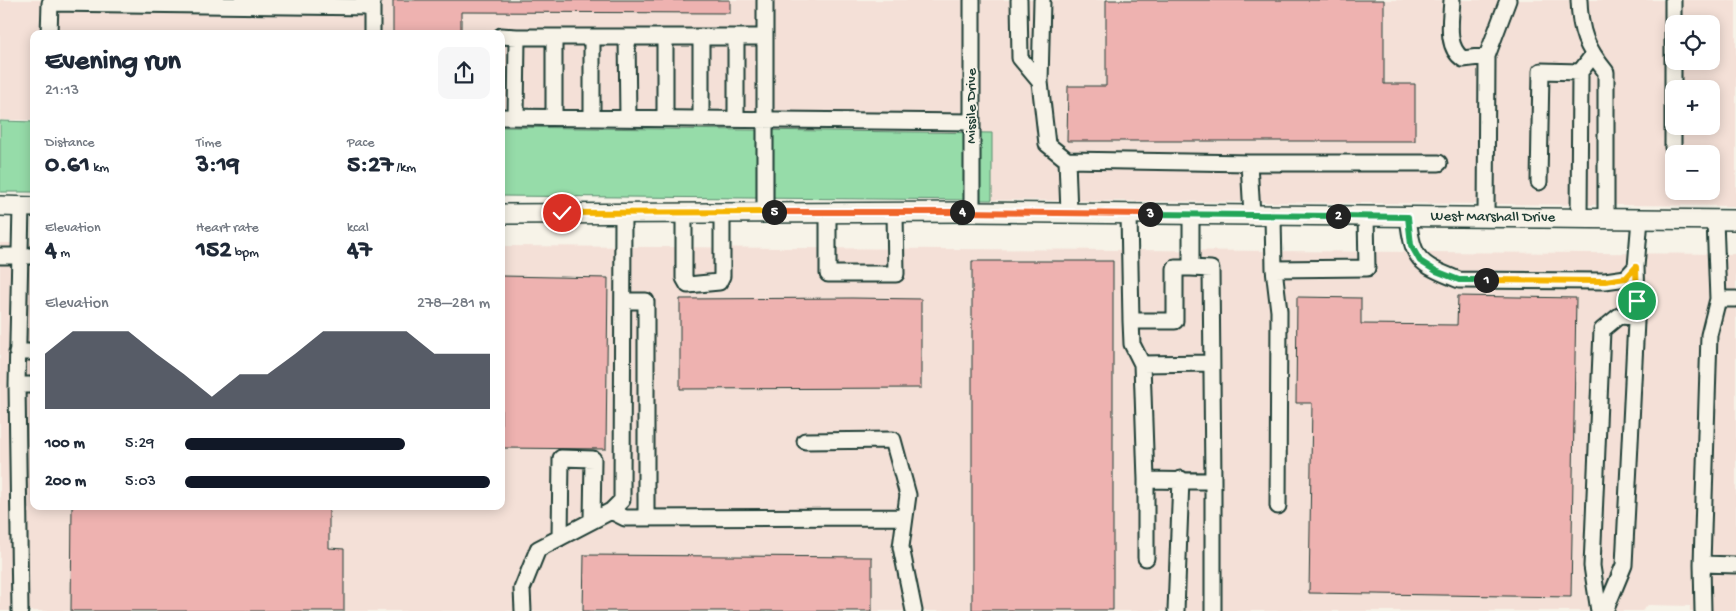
<!DOCTYPE html>
<meta charset="utf-8">
<style>
body{margin:0;font-family:"Gochi Hand",sans-serif;background:#f6f6f7;color:#1f2937;height:100vh;display:flex;flex-direction:column;font-size:19px;white-space:nowrap}
*{box-sizing:border-box;margin:0}
p{font-size:16px;color:#747a83}
.icon{flex:none;width:28px;height:28px;fill:none;stroke:currentColor;stroke-width:2;stroke-linecap:round;stroke-linejoin:round}
.map{position:relative;flex:1;overflow:hidden}
.details{position:absolute;left:30px;top:30px;width:475px;height:480px;display:flex;flex-direction:column;background:#fff;border-radius:10px;box-shadow:0 2px 12px #0003}
.details>*{flex:none}
.controls{position:absolute;left:1665px;top:15px;display:grid;gap:10px}
.controls a{display:grid;place-items:center;width:55px;height:55px;border-radius:10px;background:#fff;box-shadow:0 2px 12px #0003;font-size:25px}
.pin{position:absolute;display:grid;place-items:center;width:42px;height:42px;color:#fff;margin:-21px;border:2px solid #fff;border-radius:50%;box-shadow:0 1px 5px #0007}
.km{position:absolute;width:25px;height:25px;margin:-12px;border-radius:50%;background:#222;color:#fff;font-size:14px;line-height:25px;text-align:center}
.round{display:grid;place-items:center;flex:none;width:52px;height:52px;border-radius:10px;background:#f6f6f7}
.summary{display:flex;align-items:center;justify-content:space-between;height:85px;padding:0 15px}
h1{font-size:28px;font-weight:800;line-height:38px}
.stats{display:grid;grid-template-columns:repeat(3,1fr);gap:8px;height:85px;padding:5px 15px}
.stats div{display:grid;align-content:center}
.stats b{font-size:25px;font-weight:800}
.stats small{font-size:14px;font-weight:400}
.stats p{font-size:14px}
.chart{height:140px;padding:10px 15px}
.chart p{display:flex;justify-content:space-between}
.chart svg{width:100%;height:90px;margin-top:5px;fill:#111827;opacity:.7}
ul{padding:0 15px;list-style:none;font-size:16px}
li{display:grid;grid-template-columns:80px 60px 1fr;align-items:center;height:38px}
li i{height:12px;border-radius:6px;background:#111827}
.map>svg:first-child{display:block}
.built{fill:#f4e0d7;fill-rule:evenodd}
.green{fill:#96dca9;stroke:#5a8c6e}
.building{fill:#eeb2b0;stroke:#1f3d34}
.lines{fill:none;stroke-linecap:round;stroke-linejoin:round}
.minor-casing{stroke:#1f3d34;stroke-width:19}
.major-casing{stroke:#1f3d34;stroke-width:22}
.minor{stroke:#f7f3e8;stroke-width:15}
.major{stroke:#f7f3e8;stroke-width:19}
.split-1-casing{stroke:#fff;stroke-width:10}
.split-2-casing{stroke:#fff;stroke-width:10}
.split-3-casing{stroke:#fff;stroke-width:10}
.split-4-casing{stroke:#fff;stroke-width:10}
.split-5-casing{stroke:#fff;stroke-width:10}
.split-6-casing{stroke:#fff;stroke-width:10}
.split-1{stroke:#f5b400;stroke-width:6}
.split-2{stroke:#22a559;stroke-width:6}
.split-3{stroke:#22a559;stroke-width:6}
.split-4{stroke:#f0652b;stroke-width:6}
.split-5{stroke:#f0652b;stroke-width:6}
.split-6{stroke:#f5b400;stroke-width:6}
.labels{text-anchor:middle;dominant-baseline:central;stroke-width:4;stroke-linejoin:round;paint-order:stroke}
.street-label{font-size:15px;fill:#1f3d34;stroke:#f7f3e8}
</style>
<div class="map">
<svg width="1736" height="611" viewBox="0 0 1736 611">
<rect width="100%" height="100%" fill="#f7f3e8"/>
<filter id="ink" filterUnits="userSpaceOnUse"><feTurbulence type="fractalNoise" baseFrequency=".02" numOctaves="2"/><feDisplacementMap in="SourceGraphic" scale="10" xChannelSelector="R" yChannelSelector="G"/><feConvolveMatrix kernelMatrix="1 2 1 2 8 2 1 2 1" color-interpolation-filters="sRGB"/></filter>
<g filter="url(#ink)">
<path class="built" d="M 0,0 L 1736,0 L 1736,206 L 992,200 L 992,133 L 501,126 L 501,34 L 34,34 L 34,120 L 0,120 ZM 1674,24 L 1711,24 L 1711,61 L 1674,61 ZM 1674,89 L 1711,89 L 1711,126 L 1674,126 ZM 1674,154 L 1711,154 L 1711,191 L 1674,191 Z
M 0,243 L 34,243 L 34,506 L 501,506 L 501,246 L 1736,254 L 1736,611 L 1690,611 L 1690,606 L 1648,605 L 1642,611 L 0,611 Z"/>
<path class="green" d="M 0,121 L 34,122 L 34,192 L 0,192 Z
M 501,127 L 992,133 L 992,200 L 501,196 Z"/>
<path class="building" d="M 393,0 L 730,0 L 730,13 L 461,12 L 461,34 L 393,34 Z
M 1106,0 L 1384,0 L 1384,84 L 1415,84 L 1415,141 L 1067,141 L 1068,86 L 1106,86 Z
M 972,261 L 1113,261 L 1113,610 L 972,610 Z
M 501,276 L 608,278 L 606,449 L 501,448 Z
M 1458,296 L 1576,298 L 1571,597 L 1309,593 L 1312,403 L 1296,403 L 1297,297 L 1361,298 L 1361,324 L 1457,325 Z
M 852,298 L 921,299 L 921,388 L 680,389 L 680,299 Z
M 72,506 L 329,506 L 329,548 L 344,549 L 344,611 L 71,611 Z
M 584,555 L 872,557 L 872,611 L 583,611 Z"/>
<g class="lines">
<defs>
<path id="minor" d="M 765,0 L 765,212
M 972,0 L 972,212
M 1019,0 L 1020,58 L 1040,82
M 1042,0 L 1040,82 L 1047,144 L 1067,160 L 1249,163 L 1439,163
M 1452,0 C 1451,19 1445,47 1463,59 L 1487,56
M 1579,0 C 1580,32 1586,47 1606,72 L 1606,218
M 49,34 L 50,3 L 372,7
M 372,34 L 372,0
M 501,36 L 517,37 L 516,117
M 517,37 L 554,37
M 592,37 L 592,117
M 627,37 L 628,118
M 701,37 L 701,118
M 501,117 L 972,122
M 554,117 L 554,37 L 765,37
M 665,118 L 665,37
M 736,118 L 736,37
M 1673,148 L 1673,0
M 1067,160 L 1069,213
M 1249,163 L 1252,215
M 1539,182 L 1541,71 L 1580,72
M 21,207 L 17,385 L 34,385
M 684,213 L 684,278 L 688,285 L 719,282 L 722,276 L 722,213
M 828,213 L 828,274 L 896,274 L 895,213
M 1129,214 L 1131,321 L 1175,321 L 1175,268 L 1191,268
M 1191,215 L 1191,268 L 1211,269 L 1213,481 L 1146,480 L 1142,364 L 1211,363
M 1273,216 L 1274,269 L 1367,268 L 1366,216
M 1408,217 C 1413,260 1418,264 1459,280 L 1605,281 L 1626,278 L 1636,267 L 1640,219
M 1486,217 L 1487,56 L 1508,0
M 1579,218 L 1580,72 L 1593,55
M 1715,220 L 1718,299 L 1736,299
M 0,256 L 34,256
M 1274,269 L 1279,311 L 1278,506
M 1718,299 L 1709,335 L 1702,564 L 1736,565
M 623,301 L 646,301 L 646,518
M 1131,321 L 1132,344 L 1142,364
M 17,352 L 34,352
M 17,385 L 20,611
M 805,441 L 893,440 L 908,495 L 901,547 L 914,611
M 1146,480 L 1146,558
M 611,511 L 625,518 L 905,517
M 560,538 L 561,458 L 593,459 L 592,520
M 1702,564 L 1703,611
M 523,611 L 522,589 L 538,549 L 611,511 L 622,500 L 623,213
M 1176,611 L 1181,479
M 1213,611 L 1213,481
M 1599,611 L 1592,566 L 1602,330 L 1619,316 L 1636,317
M 1605,611 L 1624,565 L 1637,301 L 1636,267"/>
<g id="major">
<path d="M 0,206 L 34,207"/>
<path id="s1" d="M 501,214 L 972,212 L 1736,220"/>
</g>
</defs>
<use href="#minor" class="minor-casing"/>
<use href="#major" class="major-casing"/>
<use href="#minor" class="minor"/>
<use href="#major" class="major"/>
</g>
</g>
<g class="lines" filter="url(#ink)">
<defs>
<path id="split-1" d="M 1486,280 L 1605,281 L 1626,278 L 1636,267 L 1637,301"/>
<path id="split-2" d="M 1338,216 L 1408,217 L 1411,245 L 1420,261 L 1436,271 L 1459,280 L 1486,280"/>
<path id="split-3" d="M 1150,214 L 1338,216"/>
<path id="split-4" d="M 962,212 L 1150,214"/>
<path id="split-5" d="M 774,212 L 962,212"/>
<path id="split-6" d="M 562,213 L 774,212"/>
</defs>
<use href="#split-1" class="split-1-casing"/>
<use href="#split-2" class="split-2-casing"/>
<use href="#split-3" class="split-3-casing"/>
<use href="#split-4" class="split-4-casing"/>
<use href="#split-5" class="split-5-casing"/>
<use href="#split-6" class="split-6-casing"/>
<use href="#split-1" class="split-1"/>
<use href="#split-2" class="split-2"/>
<use href="#split-3" class="split-3"/>
<use href="#split-4" class="split-4"/>
<use href="#split-5" class="split-5"/>
<use href="#split-6" class="split-6"/>
</g>
<g class="labels">
<g class="street-label">
<text transform="translate(972 106) rotate(-90)">Missile Drive</text>
<text stroke="none"><textPath href="#s1" startOffset="992">West Marshall Drive</textPath></text>
</g>
</g>
</svg>
<div class="controls">
<a><svg class="icon" aria-label="locate" viewBox="0 0 24 24"><circle cx="12" cy="12" r="6"/><path d="M12 2v4M12 18v4M2 12h4M18 12h4"/></svg></a>
<a>+</a>
<a>−</a>
</div>
<div class="pin" style="left:1637px;top:301px;background:#1e9e55"><svg class="icon" aria-label="arrive" viewBox="0 0 24 24"><path d="M6 21V4h12l-3 4 3 4H6"/></svg></div>
<div class="pin" style="left:562px;top:213px;background:#d93025"><svg class="icon" aria-label="check" viewBox="0 0 24 24"><path d="M5 12l5 5 9-10"/></svg></div>
<b class="km" style="left:1486px;top:280px">1</b>
<b class="km" style="left:1338px;top:216px">2</b>
<b class="km" style="left:1150px;top:214px">3</b>
<b class="km" style="left:962px;top:212px">4</b>
<b class="km" style="left:774px;top:212px">5</b>
<section class="details">
<div class="summary"><div><h1>Evening run</h1><p>21:13</p></div><a class="round"><svg class="icon" aria-label="share" viewBox="0 0 24 24"><path d="M12 15V3M7 8l5-5 5 5M5 13v7h14v-7"/></svg></a></div>
<div class="stats">
<div><p>Distance</p><b>0.61<small> km</small></b></div>
<div><p>Time</p><b>3:19</b></div>
<div><p>Pace</p><b>5:27<small> /km</small></b></div>
</div>
<div class="stats">
<div><p>Elevation</p><b>4<small> m</small></b></div>
<div><p>Heart rate</p><b>152<small> bpm</small></b></div>
<div><p>kcal</p><b>47</b></div>
</div>
<div class="chart"><p><span>Elevation</span>278–281 m</p>
<svg viewBox="0 0 160 44" preserveAspectRatio="none"><path d="M0 44V17L10 6L20 6L30 6L40 17L50 27L60 38L70 27L80 27L90 17L100 6L110 6L120 6L130 6L140 17L150 17L160 17V44z"/></svg>
</div>
<ul>
<li><b>100 m</b>5:29<i style="width:72%"></i></li>
<li><b>200 m</b>5:03<i style="width:100%"></i></li>
</ul>
</section>
</div>
